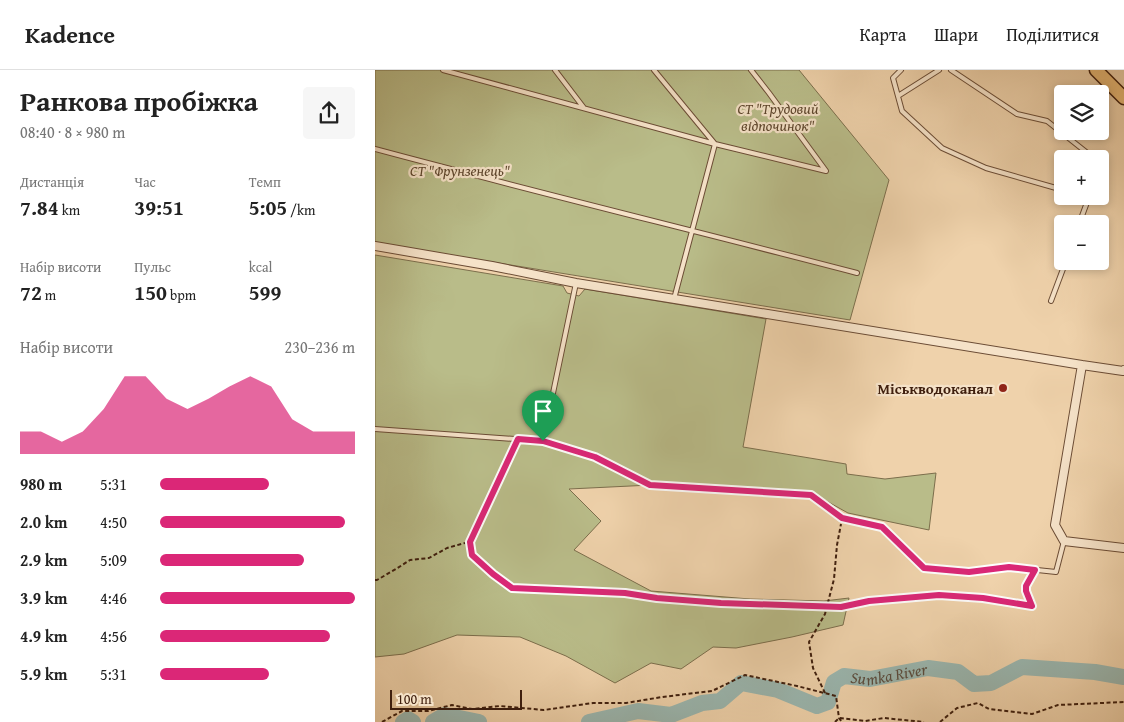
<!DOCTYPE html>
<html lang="uk">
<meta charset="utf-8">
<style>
body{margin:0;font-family:"Gentium Book Plus",serif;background:#f6f6f6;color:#222;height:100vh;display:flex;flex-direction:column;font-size:19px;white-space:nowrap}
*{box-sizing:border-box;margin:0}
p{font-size:16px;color:#767676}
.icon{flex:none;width:28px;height:28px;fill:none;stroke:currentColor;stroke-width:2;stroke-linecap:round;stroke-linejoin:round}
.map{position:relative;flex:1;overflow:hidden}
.side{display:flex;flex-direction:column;background:#fff;width:375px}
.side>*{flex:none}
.tools{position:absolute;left:679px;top:15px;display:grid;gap:10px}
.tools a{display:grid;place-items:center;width:55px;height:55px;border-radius:5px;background:#fff;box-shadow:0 2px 8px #0003;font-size:25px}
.scale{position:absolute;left:15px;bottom:12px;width:132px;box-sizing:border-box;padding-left:5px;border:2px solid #3f1f0e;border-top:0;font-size:14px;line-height:18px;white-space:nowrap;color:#3f1f0e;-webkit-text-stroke:4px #f5e2c8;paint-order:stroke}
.pin{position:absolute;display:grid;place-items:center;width:42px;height:42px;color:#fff;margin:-51px -21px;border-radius:50% 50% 50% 0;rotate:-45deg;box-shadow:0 0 5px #0007}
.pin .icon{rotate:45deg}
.round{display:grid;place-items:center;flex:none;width:52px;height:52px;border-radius:5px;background:#f6f6f6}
.head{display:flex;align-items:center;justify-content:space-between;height:85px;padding:0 20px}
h1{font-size:28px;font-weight:700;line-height:38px}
.metrics{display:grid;grid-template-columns:repeat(3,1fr);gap:8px;height:85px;padding:5px 20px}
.metrics div{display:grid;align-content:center}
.metrics b{font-size:21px;font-weight:700}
.metrics small{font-size:14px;font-weight:400}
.metrics p{font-size:14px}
.chart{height:140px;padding:10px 20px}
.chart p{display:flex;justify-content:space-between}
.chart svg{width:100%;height:90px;margin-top:5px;fill:#db2777;opacity:.7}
ul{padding:0 20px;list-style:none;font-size:16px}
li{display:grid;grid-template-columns:80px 60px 1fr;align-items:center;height:38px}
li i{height:12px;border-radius:6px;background:#db2777}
header{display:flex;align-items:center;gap:30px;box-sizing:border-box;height:70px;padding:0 25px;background:#fff;border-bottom:1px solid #e0e0e0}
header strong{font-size:24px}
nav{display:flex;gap:28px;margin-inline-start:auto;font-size:18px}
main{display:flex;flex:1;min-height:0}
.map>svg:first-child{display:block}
.green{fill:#b9bc89;stroke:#7c6e4c}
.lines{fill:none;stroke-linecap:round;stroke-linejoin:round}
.river{stroke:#9ab6af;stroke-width:16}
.lane-casing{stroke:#6b4c35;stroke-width:6}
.street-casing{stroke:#6b4c35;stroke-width:10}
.primary-casing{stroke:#3f1f0e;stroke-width:15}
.path{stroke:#3f1f0e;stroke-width:2;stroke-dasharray:4 2.5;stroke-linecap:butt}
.lane{stroke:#f5e2c8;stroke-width:4}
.street{stroke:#f5e2c8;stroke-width:8}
.primary{stroke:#e8b976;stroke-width:12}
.route-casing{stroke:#fff;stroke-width:10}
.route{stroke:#db2777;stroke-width:6}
.poi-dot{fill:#8f2418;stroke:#f5e2c8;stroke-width:2}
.labels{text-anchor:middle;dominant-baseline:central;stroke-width:4.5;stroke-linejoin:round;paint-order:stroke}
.park-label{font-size:15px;font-style:italic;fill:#5e462d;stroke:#f5e2c8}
.poi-label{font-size:15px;font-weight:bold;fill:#3f1f0e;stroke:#f5e2c8;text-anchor:end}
.water-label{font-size:16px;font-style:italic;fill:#5a4c3e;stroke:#f5e2c8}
</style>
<header>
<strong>Kadence</strong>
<nav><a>Карта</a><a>Шари</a><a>Поділитися</a></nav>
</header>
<main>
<section class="side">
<div class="head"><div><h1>Ранкова пробіжка</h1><p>08:40 · 8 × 980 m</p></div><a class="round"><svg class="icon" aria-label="share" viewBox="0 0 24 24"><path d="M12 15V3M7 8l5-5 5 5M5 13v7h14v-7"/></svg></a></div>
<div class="metrics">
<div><p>Дистанція</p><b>7.84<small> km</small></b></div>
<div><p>Час</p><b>39:51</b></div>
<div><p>Темп</p><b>5:05<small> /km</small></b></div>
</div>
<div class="metrics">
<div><p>Набір висоти</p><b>72<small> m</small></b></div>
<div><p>Пульс</p><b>150<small> bpm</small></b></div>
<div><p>kcal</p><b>599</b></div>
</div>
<div class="chart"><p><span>Набір висоти</span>230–236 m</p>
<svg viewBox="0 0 160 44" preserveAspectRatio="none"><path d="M0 44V33L10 33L20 38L30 33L40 22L50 6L60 6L70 17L80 22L90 17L100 11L110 6L120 11L130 27L140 33L150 33L160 33V44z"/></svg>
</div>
<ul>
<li><b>980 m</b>5:31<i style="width:56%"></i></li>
<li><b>2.0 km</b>4:50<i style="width:95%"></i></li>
<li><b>2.9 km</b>5:09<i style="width:74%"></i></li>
<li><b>3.9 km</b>4:46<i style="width:100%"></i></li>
<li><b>4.9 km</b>4:56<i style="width:87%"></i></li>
<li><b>5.9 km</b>5:31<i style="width:56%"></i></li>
</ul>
</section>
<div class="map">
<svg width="749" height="652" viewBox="0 0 749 652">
<rect width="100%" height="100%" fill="#efd2ab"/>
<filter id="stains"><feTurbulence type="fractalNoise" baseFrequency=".004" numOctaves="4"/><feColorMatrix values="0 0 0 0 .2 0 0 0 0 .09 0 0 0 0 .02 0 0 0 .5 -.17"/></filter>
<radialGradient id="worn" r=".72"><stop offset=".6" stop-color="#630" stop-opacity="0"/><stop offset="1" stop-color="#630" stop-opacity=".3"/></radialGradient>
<path class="green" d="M 0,0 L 424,0 L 514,110 L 475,250 L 0,173 Z
M 0,185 L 188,216 L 192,223 L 204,226 L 210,219 L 391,249 L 368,377 L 471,394 L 472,404 L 510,409 L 561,403 L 554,460 L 473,443 L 437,423 L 276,415 L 194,419 L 226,451 L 199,480 L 276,521 L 375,529 L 449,531 L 474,528 L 468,555 L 417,567 L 361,578 L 338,577 L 306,599 L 276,593 L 240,613 L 191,586 L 145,567 L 82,565 L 29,584 L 0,587 Z"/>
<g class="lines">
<g class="river">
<path d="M 28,652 L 33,649 L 38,652"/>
<path d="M 58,652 L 70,645 L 104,652"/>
<path id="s1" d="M 214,652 L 263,641 L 296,645 L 327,633 L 345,631 L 366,613 L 403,620 L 442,636 L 453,632 L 459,612 L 469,606 L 495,609 L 553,598 L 583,602 L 599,614 L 616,613 L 647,597 L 720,602 L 749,607"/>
</g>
<defs>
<path id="lane" d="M 68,0 L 340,74 L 451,101 L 394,23 L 376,0
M 180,0 L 209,38
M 279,0 L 340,74 L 299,229
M 526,0 L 518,8 L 527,41 L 567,78 L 611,98 L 688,120
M 576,0 L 642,44 L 672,51 L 720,89
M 523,26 L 564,0
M 0,79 C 160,122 321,161 482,203
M 725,93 L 728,95 L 725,102
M 704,154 L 714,127 L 710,126
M 676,231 L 691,191
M 0,359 L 168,371 L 220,387 L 275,415 L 436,425 L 467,448 L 507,457 L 549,498 L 594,502 L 634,497 L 681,502 L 689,471
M 143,369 L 95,472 L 97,485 L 118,504 L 137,518 L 250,523
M 168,371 L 201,213"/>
<path id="street" d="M 0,176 L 117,196 L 201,213 L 707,295
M 749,300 L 748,301 L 707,295 L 680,455 L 689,471 L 749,478"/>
<path id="primary" d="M 721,0 L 749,28"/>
</defs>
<use href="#lane" class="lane-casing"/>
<use href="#street" class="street-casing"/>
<use href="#primary" class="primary-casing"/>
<path class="path" d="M 0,510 L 2,510 L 21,499 L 35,490 L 54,488 L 72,478 L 90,473
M 257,524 L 282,528 L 346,533 L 466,537 L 494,531 L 564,525 L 608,528 L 657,537 C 651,522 648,520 657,506
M 450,623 L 438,598 L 434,572 L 450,544 L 459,509 L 462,475 L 466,454
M 7,652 L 27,641 L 53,641 L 77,635 L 97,639 L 125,636 L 169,640 L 218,633 L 251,633 L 287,627 L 337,621 L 370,605 L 422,616 L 461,626 L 464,648 L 467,652
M 460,652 L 464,648 L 490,651 L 509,648 L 549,652
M 565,652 L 582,638 L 603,633 L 614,639 L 657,644 L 683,635 L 749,632"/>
<use href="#lane" class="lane"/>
<use href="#street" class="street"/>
<use href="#primary" class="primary"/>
</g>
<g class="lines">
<defs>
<path id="route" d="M 143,369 L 168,371 L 220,387 L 275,415 L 436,425 L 467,448 L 507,457 L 549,498 L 594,502 L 634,497 L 660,500 L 651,516 L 651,521 L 657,536 L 608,528 L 564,525 L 494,531 L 466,537 L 346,533 L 282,528 L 250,523 L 137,518 L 118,504 L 97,485 L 95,472 Z"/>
</defs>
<use href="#route" class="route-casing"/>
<use href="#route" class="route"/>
</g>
<circle class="poi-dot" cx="628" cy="318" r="5"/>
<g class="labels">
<g class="park-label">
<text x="403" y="38">СТ "Трудовий<tspan x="403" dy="17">відпочинок"</tspan></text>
<text x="85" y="100">СТ "Фрунзенець"</text>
</g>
<g class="poi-label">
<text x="618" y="318">Міськводоканал</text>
</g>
<g class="water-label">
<text stroke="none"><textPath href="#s1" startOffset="332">Sumka River</textPath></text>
</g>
</g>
<rect width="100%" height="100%" filter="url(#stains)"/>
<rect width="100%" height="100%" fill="url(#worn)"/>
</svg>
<div class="tools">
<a><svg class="icon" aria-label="layers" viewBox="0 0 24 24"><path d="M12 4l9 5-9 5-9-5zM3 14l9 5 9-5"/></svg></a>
<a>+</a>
<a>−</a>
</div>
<div class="scale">100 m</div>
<div class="pin" style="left:168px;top:371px;background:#1e9e55"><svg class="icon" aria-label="arrive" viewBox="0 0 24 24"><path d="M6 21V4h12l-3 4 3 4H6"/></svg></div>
</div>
</main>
